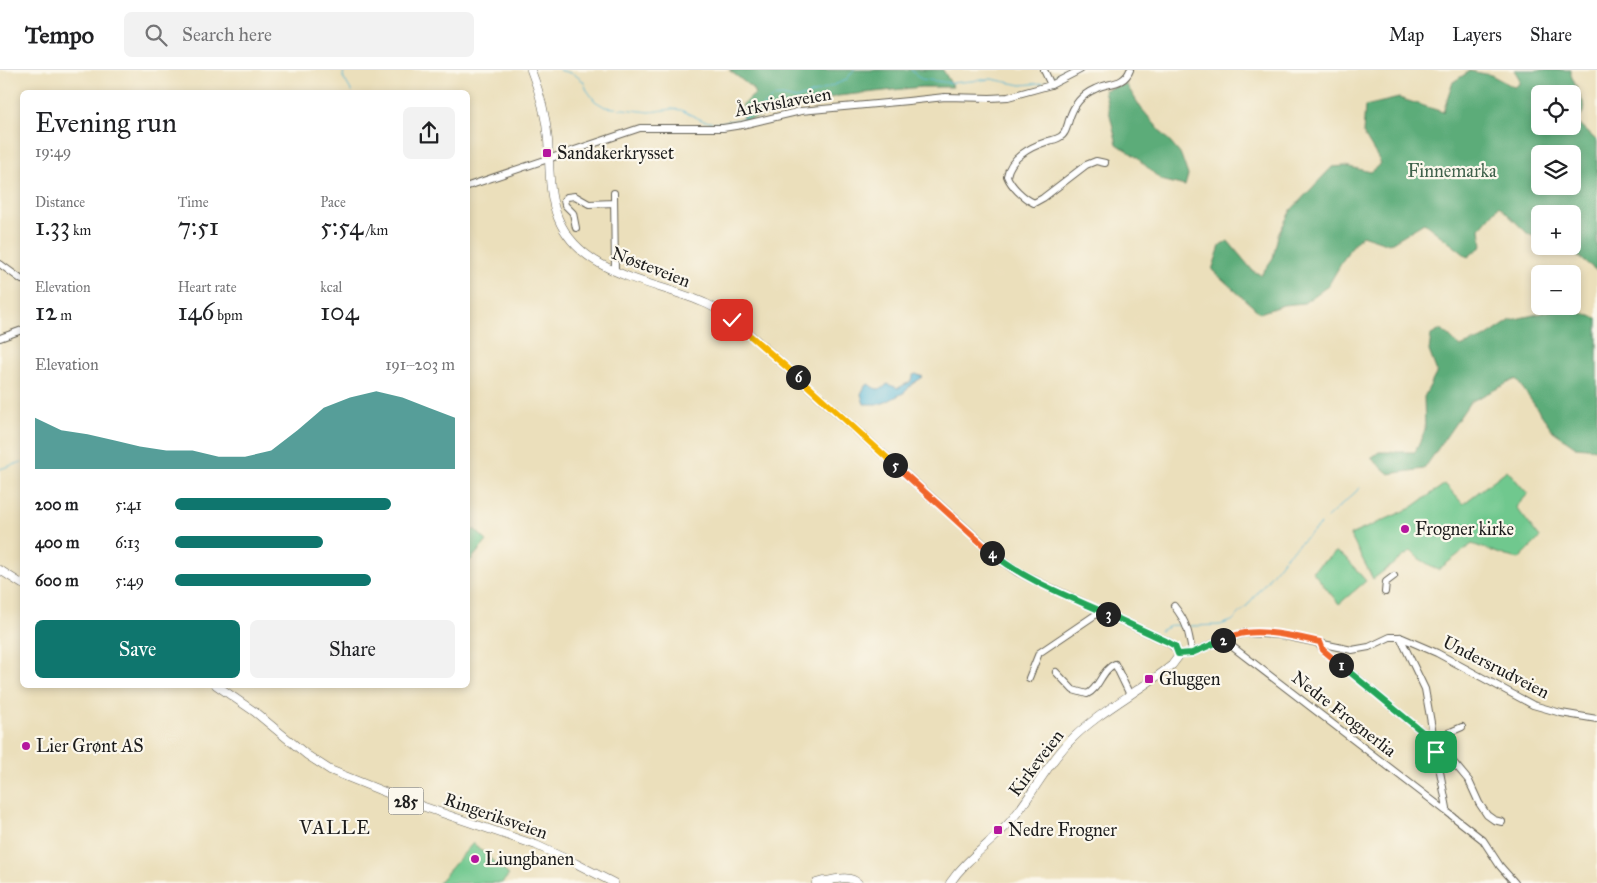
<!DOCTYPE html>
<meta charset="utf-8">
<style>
body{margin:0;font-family:"IM FELL Great Primer",serif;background:#f2f2f2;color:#202124;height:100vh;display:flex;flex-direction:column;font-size:19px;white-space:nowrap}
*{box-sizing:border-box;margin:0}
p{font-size:16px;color:#757577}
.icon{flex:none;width:28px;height:28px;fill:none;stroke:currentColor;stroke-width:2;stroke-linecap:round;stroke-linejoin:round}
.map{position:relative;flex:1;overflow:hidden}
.panel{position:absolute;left:20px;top:20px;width:450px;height:598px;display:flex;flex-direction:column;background:#fff;border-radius:8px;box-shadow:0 2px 8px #0003}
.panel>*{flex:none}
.controls{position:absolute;left:1531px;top:15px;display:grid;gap:10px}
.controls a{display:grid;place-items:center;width:50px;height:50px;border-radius:8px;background:#fff;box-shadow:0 2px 8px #0003;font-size:25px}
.pin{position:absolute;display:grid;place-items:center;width:42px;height:42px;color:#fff;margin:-21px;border-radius:10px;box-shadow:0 2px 8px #0006}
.km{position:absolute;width:25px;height:25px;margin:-12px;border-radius:50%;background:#222;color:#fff;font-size:14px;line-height:25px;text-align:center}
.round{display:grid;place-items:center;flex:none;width:52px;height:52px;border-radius:8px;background:#f2f2f2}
.overview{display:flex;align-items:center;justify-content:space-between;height:85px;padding:0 15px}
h1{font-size:28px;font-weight:600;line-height:38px}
.stats{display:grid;grid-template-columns:repeat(3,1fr);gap:8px;height:85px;padding:5px 15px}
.stats div{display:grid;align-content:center}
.stats b{font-size:25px;font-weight:600}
.stats small{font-size:14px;font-weight:400}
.stats p{font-size:14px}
.chart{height:140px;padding:10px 15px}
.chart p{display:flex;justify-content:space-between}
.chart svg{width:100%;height:90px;margin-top:5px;fill:#0f766e;opacity:.7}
.action{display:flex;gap:10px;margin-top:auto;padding:10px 15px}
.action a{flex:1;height:58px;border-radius:8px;background:#0f766e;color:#fff;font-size:20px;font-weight:600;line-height:58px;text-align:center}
.action a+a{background:#f2f2f2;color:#202124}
ul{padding:0 15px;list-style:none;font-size:16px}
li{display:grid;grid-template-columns:80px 60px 1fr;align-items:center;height:38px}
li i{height:12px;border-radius:6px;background:#0f766e}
header{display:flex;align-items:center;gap:30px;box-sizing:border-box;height:70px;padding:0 25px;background:#fff;border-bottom:1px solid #e0e0e0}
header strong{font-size:24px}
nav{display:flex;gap:28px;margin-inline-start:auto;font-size:18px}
.search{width:350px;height:45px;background:#f2f2f2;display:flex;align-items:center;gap:12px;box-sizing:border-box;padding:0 18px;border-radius:8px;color:#757577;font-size:19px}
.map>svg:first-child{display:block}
.green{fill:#70c88e;stroke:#467255}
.forest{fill:#5cac79;stroke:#3c644a;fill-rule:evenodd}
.water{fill:#57b6d6;stroke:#3a6979}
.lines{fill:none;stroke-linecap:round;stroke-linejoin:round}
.stream{stroke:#57b6d6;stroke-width:1}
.minor-casing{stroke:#646054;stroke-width:8}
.major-casing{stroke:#646054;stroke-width:9}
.minor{stroke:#fff;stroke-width:6}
.major{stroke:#fff;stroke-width:8}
.split-1-casing{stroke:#fff;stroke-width:10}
.split-2-casing{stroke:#fff;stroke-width:10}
.split-3-casing{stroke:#fff;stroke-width:10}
.split-4-casing{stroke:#fff;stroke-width:10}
.split-5-casing{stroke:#fff;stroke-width:10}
.split-6-casing{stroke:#fff;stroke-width:10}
.split-7-casing{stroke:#fff;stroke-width:10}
.split-1{stroke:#22a559;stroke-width:6}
.split-2{stroke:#f0652b;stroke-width:6}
.split-3{stroke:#22a559;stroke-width:6}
.split-4{stroke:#22a559;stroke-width:6}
.split-5{stroke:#f0652b;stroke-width:6}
.split-6{stroke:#f5b400;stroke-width:6}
.split-7{stroke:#f5b400;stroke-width:6}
.poi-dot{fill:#b5179e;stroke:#fbf7ec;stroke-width:2}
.labels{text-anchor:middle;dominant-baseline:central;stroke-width:4.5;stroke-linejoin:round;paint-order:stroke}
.shield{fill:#fbf7ec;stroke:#5f5e5a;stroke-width:1}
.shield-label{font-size:16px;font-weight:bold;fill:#1c1c1c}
.street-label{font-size:18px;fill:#1c1c1c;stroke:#fbf7ec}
.poi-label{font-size:18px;fill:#1c1c1c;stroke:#fbf7ec;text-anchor:start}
.park-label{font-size:18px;fill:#3e614a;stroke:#fbf7ec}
.neighbourhood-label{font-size:19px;letter-spacing:1px;fill:#1c1c1c;stroke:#fbf7ec}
</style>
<header>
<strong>Tempo</strong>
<div class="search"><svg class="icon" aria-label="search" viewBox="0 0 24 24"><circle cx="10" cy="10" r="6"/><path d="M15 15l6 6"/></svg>Search here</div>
<nav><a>Map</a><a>Layers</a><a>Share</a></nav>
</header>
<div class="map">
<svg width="1597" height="813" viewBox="0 0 1597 813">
<rect width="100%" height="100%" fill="#fbf7ec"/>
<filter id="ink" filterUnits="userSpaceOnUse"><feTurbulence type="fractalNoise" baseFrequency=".02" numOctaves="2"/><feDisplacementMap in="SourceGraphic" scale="10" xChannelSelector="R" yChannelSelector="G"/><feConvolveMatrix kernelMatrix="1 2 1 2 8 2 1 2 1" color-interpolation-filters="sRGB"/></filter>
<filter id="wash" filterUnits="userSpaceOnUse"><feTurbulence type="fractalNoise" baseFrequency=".0096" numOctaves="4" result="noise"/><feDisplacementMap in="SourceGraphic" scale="20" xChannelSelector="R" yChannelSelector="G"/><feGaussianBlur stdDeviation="1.12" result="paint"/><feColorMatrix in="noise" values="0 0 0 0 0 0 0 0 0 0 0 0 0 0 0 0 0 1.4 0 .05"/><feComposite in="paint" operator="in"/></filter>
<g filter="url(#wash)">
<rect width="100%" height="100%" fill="#ebdfbb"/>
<path class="green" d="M 1507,400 L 1528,424 L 1516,437 L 1540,468 L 1519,489 L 1506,486 L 1472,474 L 1438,500 L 1418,488 L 1411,481 L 1373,509 L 1350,465 L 1411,438 L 1445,414 L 1463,434 Z
M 474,459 L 487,471 L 468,493 L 468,466 Z
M 1336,482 L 1345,487 L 1366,511 L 1339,534 L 1312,501 Z
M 473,773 L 509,805 L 502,813 L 438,813 Z"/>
<path class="forest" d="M 729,0 L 943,0 L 953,17 L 921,17 L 838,26 L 743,51 L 742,35 L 755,24 L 752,18 Z
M 1514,0 L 1571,0 L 1571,5 L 1585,37 L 1578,53 L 1597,71 L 1597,201 L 1575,184 L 1558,176 L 1572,176 L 1572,144 L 1540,144 L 1540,169 L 1528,164 L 1499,136 L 1480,158 L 1482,176 L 1468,187 L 1424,153 L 1389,174 L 1362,165 L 1349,180 L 1328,216 L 1304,233 L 1283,235 L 1260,243 L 1212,200 L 1220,176 L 1228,171 L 1253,201 L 1261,205 L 1273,188 L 1278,165 L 1291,140 L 1332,97 L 1345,96 L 1371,102 L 1381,93 L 1363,63 L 1365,36 L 1399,28 L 1443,42 L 1453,12 L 1470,1 L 1491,5 L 1514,17 L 1519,14 L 1519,8 ZM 1540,24 L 1572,24 L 1572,56 L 1540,56 ZM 1540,84 L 1572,84 L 1572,116 L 1540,116 Z
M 1126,14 L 1141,38 L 1181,85 L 1188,105 L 1185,116 L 1161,110 L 1135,86 L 1117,74 L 1104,20 Z
M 1565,238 L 1597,248 L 1597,379 L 1576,377 L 1553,361 L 1516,309 L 1470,332 L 1424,399 L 1389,404 L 1371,388 L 1379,382 L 1415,382 L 1425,360 L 1424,327 L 1437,302 L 1429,281 L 1431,265 L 1440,260 L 1448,265 L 1460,277 L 1484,268 L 1511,250 Z"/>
<path class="water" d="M 916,304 L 923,307 L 912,314 L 905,322 L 886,332 L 880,334 L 864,334 L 861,324 L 865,316 L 869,314 C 874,320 882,321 887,314 L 898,318 L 910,312 L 913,307 L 913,305 Z"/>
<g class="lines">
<path class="stream" d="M 344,0 L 343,7 L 352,22
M 559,0 L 574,4 L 583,11 L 587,20 L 595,31 L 605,37 L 650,42 L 672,39 L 681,40 L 704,51 L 716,53 L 736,50 L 753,44 L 774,27 L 782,26 L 796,29 L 817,22 L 846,10 L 854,0
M 911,0 L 921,9 L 951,13 L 992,9 L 1021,15 L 1043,13 L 1045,11
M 1051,8 L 1063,0
M 0,399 L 22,392
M 1327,448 L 1360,418
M 1190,556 L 1220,555 L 1232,551 L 1246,537 L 1288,484 L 1321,454
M 1159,561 L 1173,555 L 1183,556"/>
</g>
</g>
<g filter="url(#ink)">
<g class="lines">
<defs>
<path id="minor" d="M 1044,0 L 1051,15
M 1105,93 L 1096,91 L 1086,95 L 1043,128 L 1034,133 C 1023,128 1011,116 1007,106 C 1010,88 1030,77 1046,72 C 1050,70 1056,70 1060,67 C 1066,64 1067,56 1069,50 C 1073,36 1081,25 1095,19 C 1108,12 1124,16 1130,0
M 468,116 L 640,58 L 723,58 L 742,55 L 801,41 L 908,31 L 945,27 L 990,28 L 1008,27 L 1051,15 L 1080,0
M 614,123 L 615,201
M 576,158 L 573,143 L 565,135 L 564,130 L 567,127 L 575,126 L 589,134 L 614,133
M 0,194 L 22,210
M 0,268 L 22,260
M 1385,522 L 1386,512 L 1394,506
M 1174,536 C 1187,552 1189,563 1192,583
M 1400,567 L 1425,619 L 1433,664 L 1432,670 L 1435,676 L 1447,738 L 1446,741 L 1483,770 L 1500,796 L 1515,813
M 1225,570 L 1234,578 L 1446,741
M 1319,573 L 1320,576 L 1326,582 L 1432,670 L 1462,657
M 1178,584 L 1192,583 L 1217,572 L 1245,563 L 1280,565 L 1352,580 L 1369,577 L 1390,567 L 1400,567 L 1437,583 L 1533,635 L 1561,643 L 1597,649
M 1056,602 L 1073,620 L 1087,624 C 1100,618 1101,600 1115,594 L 1130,625
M 1029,608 L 1039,583 L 1101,541
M 1434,669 L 1469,711 L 1479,733 L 1487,745 L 1494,750 L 1502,752"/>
<path id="major" d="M 531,0 C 540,23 546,45 548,70 C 550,96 548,123 558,148 C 582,207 657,211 707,234 C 726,243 741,257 756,270 L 1001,490 L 1018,502 L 1038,512 L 1166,571 C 1173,575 1179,579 1178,587 L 1172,595 C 1140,621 1096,643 1068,673 C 1045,697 1031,728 1009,753 C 990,774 966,789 950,813
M 0,500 L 22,514
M 216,615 L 255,642 L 307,685 L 330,700 L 407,731 L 536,775 L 575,793 L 614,813
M 826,811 C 837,809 849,805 858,813
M 816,813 L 823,811 L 830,813"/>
</defs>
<use href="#minor" class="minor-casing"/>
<use href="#major" class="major-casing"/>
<use href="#minor" class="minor"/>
<use href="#major" class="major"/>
</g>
</g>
<g class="lines" filter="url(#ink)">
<defs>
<path id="split-1" d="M 1341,595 L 1431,669 L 1436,682"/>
<path id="split-2" d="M 1223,570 C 1230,567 1238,564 1245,563 C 1269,560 1296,567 1320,572 L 1323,580 L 1341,595"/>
<path id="split-3" d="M 1108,544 L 1166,571 L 1175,576 L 1178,584 L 1192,583 L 1223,570"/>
<path id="split-4" d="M 992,483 C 1026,511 1068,526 1108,544"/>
<path id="split-5" d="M 895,395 L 992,483"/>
<path id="split-6" d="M 798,307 L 895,395"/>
<path id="split-7" d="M 732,250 L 798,307"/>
</defs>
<use href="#split-1" class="split-1-casing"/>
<use href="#split-2" class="split-2-casing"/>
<use href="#split-3" class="split-3-casing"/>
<use href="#split-4" class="split-4-casing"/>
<use href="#split-5" class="split-5-casing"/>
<use href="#split-6" class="split-6-casing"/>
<use href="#split-7" class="split-7-casing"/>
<use href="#split-1" class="split-1"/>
<use href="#split-2" class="split-2"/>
<use href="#split-3" class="split-3"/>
<use href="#split-4" class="split-4"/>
<use href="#split-5" class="split-5"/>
<use href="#split-6" class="split-6"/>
<use href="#split-7" class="split-7"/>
</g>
<g class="poi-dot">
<rect x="542" y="78" width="10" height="10" rx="2.5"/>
<circle cx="1405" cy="459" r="5"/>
<rect x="1144" y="604" width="10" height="10" rx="2.5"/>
<circle cx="26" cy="676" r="5"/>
<rect x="993" y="755" width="10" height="10" rx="2.5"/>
<circle cx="475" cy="789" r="5"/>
</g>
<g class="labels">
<rect class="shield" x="388.5" y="717.5" width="35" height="27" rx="4"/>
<g class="shield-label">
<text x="406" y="731">285</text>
</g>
<g class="street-label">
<text transform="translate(783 32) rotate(-10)">Årkvislaveien</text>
<text transform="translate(651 197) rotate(21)">Nøsteveien</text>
<text transform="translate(1496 597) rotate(27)">Undersrudveien</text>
<text transform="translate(1344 644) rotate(38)">Nedre Frognerlia</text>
<text transform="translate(1036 693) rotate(-53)">Kirkeveien</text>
<text transform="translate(496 746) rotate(19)">Ringeriksveien</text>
</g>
<g class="poi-label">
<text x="557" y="83">Sandakerkrysset</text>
<text x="1415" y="459">Frogner kirke</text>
<text x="1159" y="609">Gluggen</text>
<text x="36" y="676">Lier Grønt AS</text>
<text x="1008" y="760">Nedre Frogner</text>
<text x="485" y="789">Liungbanen</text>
</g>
<g class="park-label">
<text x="1452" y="101">Finnemarka</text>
</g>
<g class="neighbourhood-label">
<text x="335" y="757">VALLE</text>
</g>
</g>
</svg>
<div class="controls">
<a><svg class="icon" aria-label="locate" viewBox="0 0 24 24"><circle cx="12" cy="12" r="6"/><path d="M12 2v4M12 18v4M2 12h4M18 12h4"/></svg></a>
<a><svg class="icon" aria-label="layers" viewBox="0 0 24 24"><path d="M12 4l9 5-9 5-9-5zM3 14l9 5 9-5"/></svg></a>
<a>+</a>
<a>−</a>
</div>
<div class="pin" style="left:1436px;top:682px;background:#1e9e55"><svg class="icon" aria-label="arrive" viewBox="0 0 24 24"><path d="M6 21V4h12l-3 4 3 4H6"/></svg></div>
<div class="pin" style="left:732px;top:250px;background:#d93025"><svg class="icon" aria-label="check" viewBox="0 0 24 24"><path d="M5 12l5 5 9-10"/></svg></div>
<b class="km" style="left:1341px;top:595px">1</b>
<b class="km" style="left:1223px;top:570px">2</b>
<b class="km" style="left:1108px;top:544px">3</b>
<b class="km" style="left:992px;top:483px">4</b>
<b class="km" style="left:895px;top:395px">5</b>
<b class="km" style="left:798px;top:307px">6</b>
<section class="panel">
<div class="overview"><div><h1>Evening run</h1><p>19:49</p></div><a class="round"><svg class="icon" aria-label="share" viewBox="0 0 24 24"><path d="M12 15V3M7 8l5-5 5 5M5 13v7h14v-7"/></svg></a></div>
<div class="stats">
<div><p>Distance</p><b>1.33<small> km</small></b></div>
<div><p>Time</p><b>7:51</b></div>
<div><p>Pace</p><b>5:54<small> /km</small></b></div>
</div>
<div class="stats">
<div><p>Elevation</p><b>12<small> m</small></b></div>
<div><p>Heart rate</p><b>146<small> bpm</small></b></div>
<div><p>kcal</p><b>104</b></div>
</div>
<div class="chart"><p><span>Elevation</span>191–203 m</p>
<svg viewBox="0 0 160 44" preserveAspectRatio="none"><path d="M0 44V19L10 25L20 27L30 30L40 33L50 35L60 35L70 38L80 38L90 35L100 25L110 14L120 9L130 6L140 9L150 14L160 19V44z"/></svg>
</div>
<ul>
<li><b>200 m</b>5:41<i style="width:77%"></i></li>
<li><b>400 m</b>6:13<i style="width:53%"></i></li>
<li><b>600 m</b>5:49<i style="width:70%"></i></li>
</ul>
<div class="action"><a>Save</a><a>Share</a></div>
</section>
</div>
